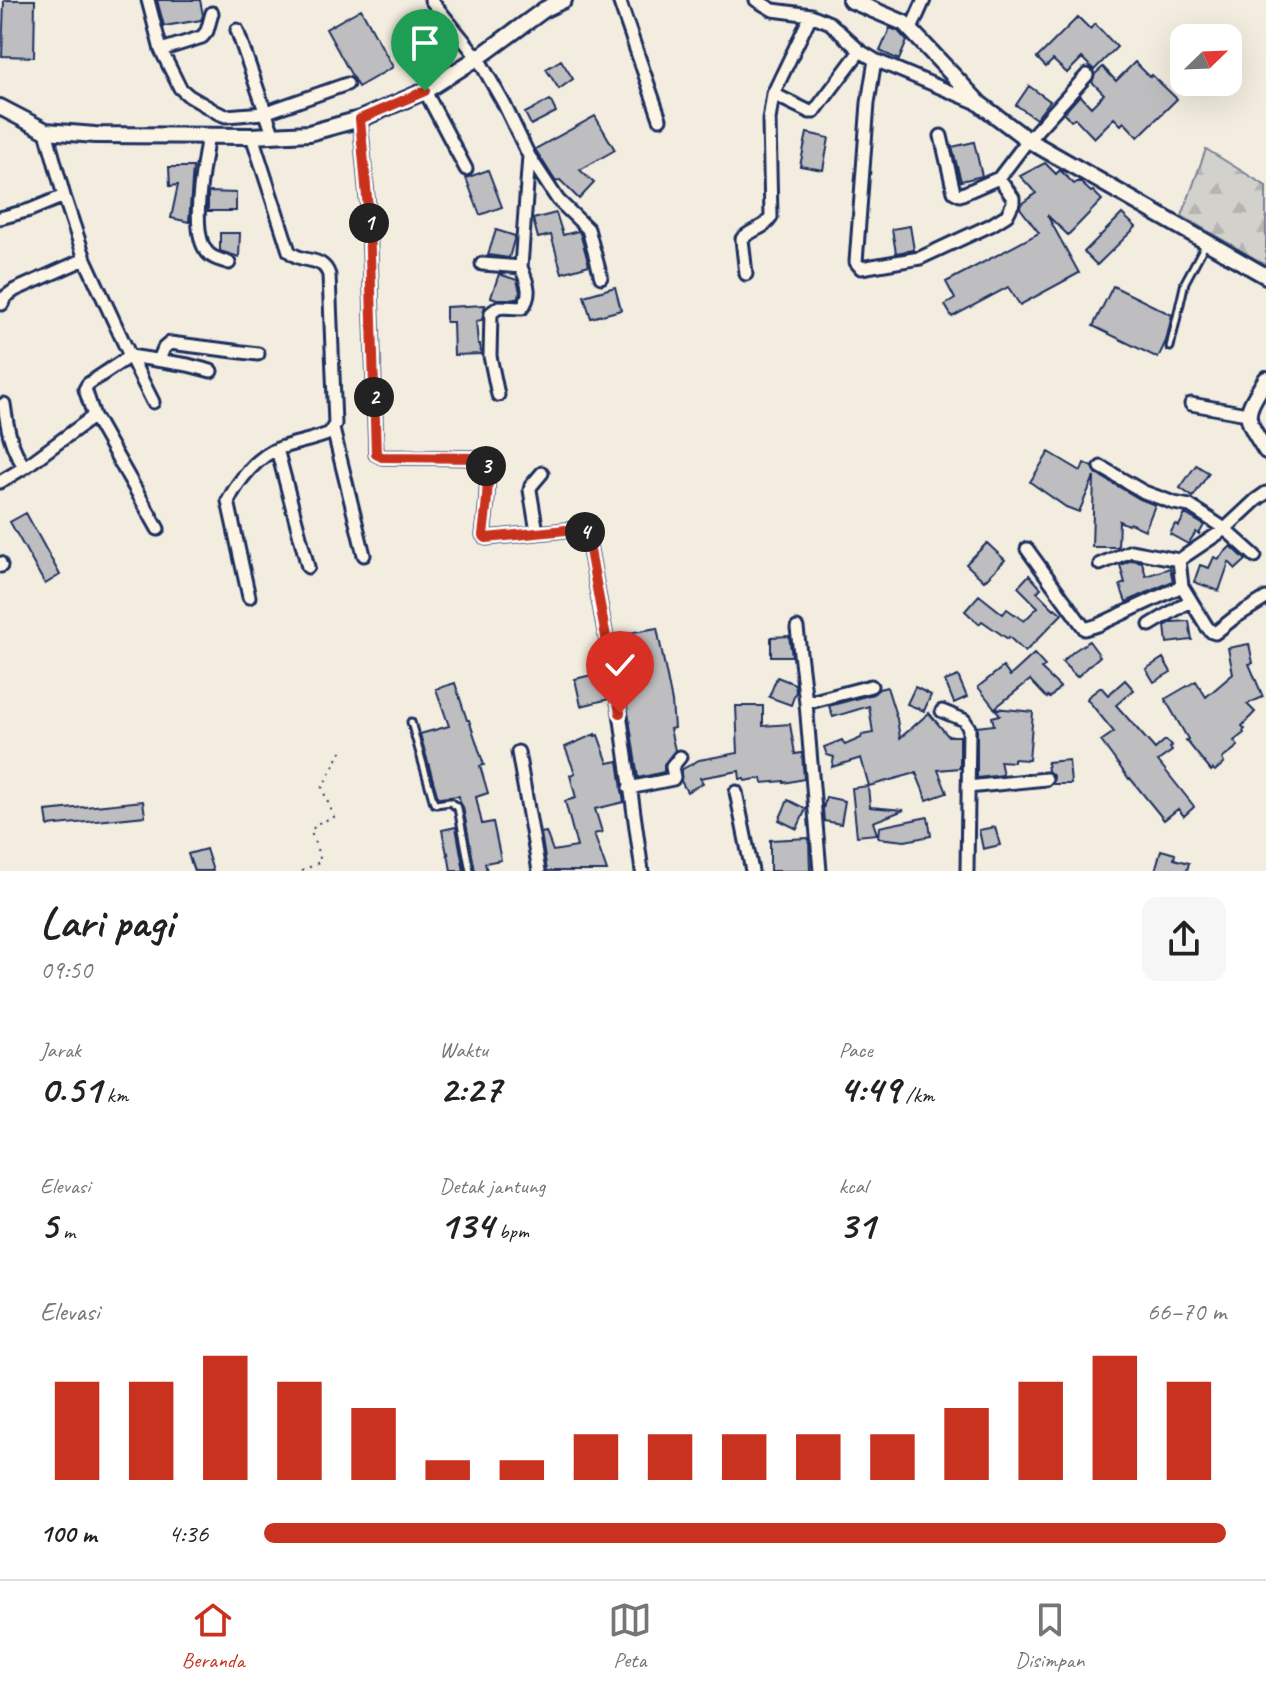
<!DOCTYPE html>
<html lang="id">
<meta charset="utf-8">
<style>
body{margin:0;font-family:Caveat,sans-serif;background:#f6f6f6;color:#222;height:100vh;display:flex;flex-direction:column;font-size:30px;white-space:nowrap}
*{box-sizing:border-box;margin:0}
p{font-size:26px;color:#767676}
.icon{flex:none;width:44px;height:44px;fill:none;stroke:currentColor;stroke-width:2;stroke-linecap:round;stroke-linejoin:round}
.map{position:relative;height:871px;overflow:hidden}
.side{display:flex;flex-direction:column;background:#fff;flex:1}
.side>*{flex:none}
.needle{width:52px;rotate:67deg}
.buttons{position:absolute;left:1170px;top:24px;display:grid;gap:16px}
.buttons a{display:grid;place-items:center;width:72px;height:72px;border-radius:16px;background:#fff;box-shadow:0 8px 32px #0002;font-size:40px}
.pin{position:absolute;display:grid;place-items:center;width:68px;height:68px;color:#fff;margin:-82px -34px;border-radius:50% 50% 50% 0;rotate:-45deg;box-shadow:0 0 8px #0007}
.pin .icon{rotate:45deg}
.km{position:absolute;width:40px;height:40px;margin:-20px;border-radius:50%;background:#222;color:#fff;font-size:22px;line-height:40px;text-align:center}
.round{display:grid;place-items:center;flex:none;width:84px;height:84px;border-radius:16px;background:#f6f6f6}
.head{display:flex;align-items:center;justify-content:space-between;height:136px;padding:0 40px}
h1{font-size:44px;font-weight:700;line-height:60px}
.figures{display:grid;grid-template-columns:repeat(3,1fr);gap:12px;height:136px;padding:8px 40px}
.figures div{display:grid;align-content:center}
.figures b{font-size:40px;font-weight:700}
.figures small{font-size:22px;font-weight:400}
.figures p{font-size:22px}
.chart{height:224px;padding:16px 40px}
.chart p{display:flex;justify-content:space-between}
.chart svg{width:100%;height:144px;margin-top:8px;stroke:#c8321e;stroke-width:6}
ul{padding:0 40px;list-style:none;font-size:26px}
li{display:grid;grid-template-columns:128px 96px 1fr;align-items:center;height:60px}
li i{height:20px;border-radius:10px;background:#c8321e}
.tabs{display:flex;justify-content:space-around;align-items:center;height:112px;border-top:2px solid #e0e0e0;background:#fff;font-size:22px;color:#767676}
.tabs a{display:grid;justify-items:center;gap:4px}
.tabs .on{color:#c8321e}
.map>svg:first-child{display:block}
.forest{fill:url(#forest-firs);stroke:#778095;stroke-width:2}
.building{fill:#bebec0;stroke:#1b2f5e;stroke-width:2}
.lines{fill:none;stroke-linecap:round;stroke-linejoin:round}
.service-casing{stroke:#1b2f5e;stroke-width:11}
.minor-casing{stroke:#1b2f5e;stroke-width:17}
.tertiary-casing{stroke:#1b2f5e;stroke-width:20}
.path{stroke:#1b2f5e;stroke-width:2;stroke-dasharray:2 6;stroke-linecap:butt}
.service{stroke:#fcf5e5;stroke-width:5}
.minor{stroke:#fcf5e5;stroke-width:11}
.tertiary{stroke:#fcf5e5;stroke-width:14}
.route-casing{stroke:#fff;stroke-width:16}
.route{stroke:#c8321e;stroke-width:10}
</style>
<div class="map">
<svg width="1266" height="871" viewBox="0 0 1266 871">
<defs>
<pattern id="forest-firs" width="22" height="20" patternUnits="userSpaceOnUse" patternTransform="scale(2)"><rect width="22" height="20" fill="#d3d1cc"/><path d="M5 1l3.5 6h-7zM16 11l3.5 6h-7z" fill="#b5b4b2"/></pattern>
</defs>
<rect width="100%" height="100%" fill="#f3ede0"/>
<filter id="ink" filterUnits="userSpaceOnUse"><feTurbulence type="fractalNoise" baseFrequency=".0125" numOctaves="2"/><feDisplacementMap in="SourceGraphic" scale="16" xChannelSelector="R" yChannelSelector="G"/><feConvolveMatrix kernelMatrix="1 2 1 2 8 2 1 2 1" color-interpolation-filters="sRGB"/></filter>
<g filter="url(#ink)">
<path class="forest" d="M 1206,149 L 1266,186 L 1266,265 L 1182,216 Z"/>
<path class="building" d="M 4,0 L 35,0 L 34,57 L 2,56 Z
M 157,0 L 200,0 L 203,15 L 201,20 L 164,26 Z
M 361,9 L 393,67 L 358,87 L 326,29 Z
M 1078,17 L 1090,29 L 1095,24 L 1117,47 L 1094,70 L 1082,58 L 1067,73 L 1053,60 L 1046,67 L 1037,58 Z
M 890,28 L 898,31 L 907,41 L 899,60 L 880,51 Z
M 561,60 L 573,79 L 559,89 L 546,69 Z
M 1135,62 L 1150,77 L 1152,75 L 1177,99 L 1138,137 L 1124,122 L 1121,125 L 1114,118 L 1094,138 L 1075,118 L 1071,121 L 1064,113 L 1080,95 L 1091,107 L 1104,94 L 1092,82 L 1095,74 L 1103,67 L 1116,81 Z
M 1029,86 L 1050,101 L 1036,119 L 1016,105 Z
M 550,100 L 556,112 L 531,125 L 525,113 Z
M 595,116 L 615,150 L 580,170 L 594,183 L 579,199 L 560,180 L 556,182 L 535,149 Z
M 807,133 L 829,138 L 823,170 L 800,166 Z
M 974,142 L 982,176 L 961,181 L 952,147 Z
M 1045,163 L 1056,174 L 1060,170 L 1074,184 L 1079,181 L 1091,192 L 1093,191 L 1102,200 L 1068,235 L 1047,215 L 1079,273 L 1020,305 L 1008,287 L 952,317 L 945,305 L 955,299 L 946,282 L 1039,233 L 1020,208 L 1021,204 L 1036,193 L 1020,176 Z
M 169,167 L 193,167 L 189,222 L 171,218 L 178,185 L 170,186 Z
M 488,170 L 502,207 L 480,215 L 466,178 Z
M 208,192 L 236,193 L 236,211 L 208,211 Z
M 556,213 L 563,235 L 578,231 L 580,233 L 589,265 L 562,273 L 551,235 L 538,238 L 533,219 Z
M 1122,214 L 1136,227 L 1097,265 L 1084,252 Z
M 910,226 L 914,250 L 896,253 L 892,229 Z
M 496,230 L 515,236 L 509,258 L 488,255 Z
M 220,233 L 240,233 L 239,257 L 220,251 Z
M 499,274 L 517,280 L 520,292 L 518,299 L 497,299 L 491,297 Z
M 1113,286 L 1172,315 L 1166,341 L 1158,358 L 1093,326 Z
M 615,287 L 621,310 L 591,318 L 584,296 Z
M 485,305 L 482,320 L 476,321 L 478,344 L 480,344 L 481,354 L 454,355 L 453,322 L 446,322 L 446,307 Z
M 1049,452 L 1081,471 L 1084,463 L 1093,467 L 1097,474 L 1140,499 L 1155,505 L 1145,530 L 1130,523 L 1128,525 L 1119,521 L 1118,547 L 1092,547 L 1094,477 L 1079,512 L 1066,507 L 1030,482 Z
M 1196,465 L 1209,473 L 1193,497 L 1180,488 Z
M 26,513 L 60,575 L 45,584 L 10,522 Z
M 1185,514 L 1204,525 L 1199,534 L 1196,532 L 1188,544 L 1170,534 L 1175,524 L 1179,526 Z
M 987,543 L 1005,560 L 984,581 L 966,564 Z
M 1231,546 L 1246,560 L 1236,569 L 1229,562 L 1219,591 L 1194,582 L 1200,565 L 1209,568 L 1214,557 L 1218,559 Z
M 1132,560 L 1142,562 L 1146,576 L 1170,568 L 1173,581 L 1126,602 L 1120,585 L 1125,583 L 1120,565 Z
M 1029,575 L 1041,588 L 1037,592 L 1054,609 L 1055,608 L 1062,614 L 1025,652 L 1009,637 L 1008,639 L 982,621 L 979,624 L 965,611 L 979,595 L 1003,614 L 1007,609 L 1024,621 L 1038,607 L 1018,587 Z
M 1189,621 L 1192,640 L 1167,643 L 1165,626 L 1172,622 Z
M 657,628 L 672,702 L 674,728 L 670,729 L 675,750 L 664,764 L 664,772 L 638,778 L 628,712 L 615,638 L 628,636 L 628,633 Z
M 789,636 L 792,656 L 771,656 L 771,637 Z
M 1089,641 L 1100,656 L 1077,677 L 1062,662 L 1074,651 Z
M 1249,644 L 1253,663 L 1249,664 L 1263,697 L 1247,704 L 1255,712 L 1242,726 L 1245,729 L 1243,731 L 1244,733 L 1234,741 L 1238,746 L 1222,759 L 1224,763 L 1215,771 L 1213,769 L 1211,771 L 1186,740 L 1188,739 L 1165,699 L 1196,681 L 1206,697 L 1233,674 L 1228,648 Z
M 1034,654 L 1045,666 L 1041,669 L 1060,687 L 1050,698 L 1048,696 L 1047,698 L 1030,680 L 995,708 L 1033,712 L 1029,760 L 1013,759 L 1013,762 L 1000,761 L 1003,775 L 977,778 L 977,727 L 994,725 L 992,717 L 1000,715 L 978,687 L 1003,667 L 1010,676 Z
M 1163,658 L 1171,672 L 1154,682 L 1146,669 Z
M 604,672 L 609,699 L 581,706 L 575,679 Z
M 958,676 L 967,697 L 954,703 L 945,681 Z
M 777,677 L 795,684 L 796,691 L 791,705 L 769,697 Z
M 1125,680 L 1134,690 L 1116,705 L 1155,749 L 1164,741 L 1167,741 L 1172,746 L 1170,748 L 1172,751 L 1158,761 L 1193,805 L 1194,807 L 1184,816 L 1178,809 L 1164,820 L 1130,778 L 1129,779 L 1101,741 L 1114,732 L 1087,699 L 1088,697 L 1101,687 L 1108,695 Z
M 455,683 L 467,720 L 469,720 L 484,765 L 480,766 L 488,793 L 476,797 L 482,824 L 493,822 L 501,860 L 485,863 L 487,871 L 475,871 L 463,807 L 460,802 L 459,796 L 438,798 L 420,734 L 449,726 L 436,689 Z
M 887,687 L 897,719 L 900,738 L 929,713 L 948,736 L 960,736 L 960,768 L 938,770 L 947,793 L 927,800 L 916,773 L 869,786 L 861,758 L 832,767 L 834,757 L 827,755 L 824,747 L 842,740 L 845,745 L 861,738 L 862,735 L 873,733 L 869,706 L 833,717 L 829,706 L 873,694 L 879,689 Z
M 915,687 L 931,695 L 924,711 L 907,704 Z
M 736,706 L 763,706 L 763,726 L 790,724 L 795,754 L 802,753 L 804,779 L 784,783 L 784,781 L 763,783 L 762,778 L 745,781 L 744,779 L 740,779 L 739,771 L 700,778 L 703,783 L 687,792 L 681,781 L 681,770 L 699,760 L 738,753 Z
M 595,734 L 595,736 L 598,735 L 608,763 L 618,761 L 624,802 L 595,809 L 602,832 L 594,834 L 607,871 L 547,871 L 541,833 L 546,832 L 553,851 L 577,847 L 565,801 L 576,798 L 570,775 L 575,773 L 565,747 Z
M 1069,760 L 1071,784 L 1052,784 L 1054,777 L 1048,771 L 1047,762 Z
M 868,786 L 870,807 L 904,810 L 873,822 L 877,834 L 857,836 L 852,788 Z
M 826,797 L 845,801 L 841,824 L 824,821 L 823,809 Z
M 788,800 L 806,809 L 797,829 L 779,820 Z
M 143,801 L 145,816 L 48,826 L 46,811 Z
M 928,817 L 931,836 L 905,841 L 878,838 L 879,827 Z
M 456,827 L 464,871 L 451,871 L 448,853 L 447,854 L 442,830 Z
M 995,827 L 1000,845 L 983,849 L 979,830 Z
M 809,838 L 810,871 L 770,871 L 770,840 Z
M 206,849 L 213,871 L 194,871 L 188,854 Z
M 1161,850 L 1175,854 L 1174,859 L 1189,863 L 1187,871 L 1155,871 Z"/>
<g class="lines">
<defs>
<path id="service" d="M 1170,347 L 1185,282 L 1206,243
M 411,722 L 434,803 L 436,804 L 450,802 L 458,808 L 470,871"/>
<path id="minor" d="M 148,0 L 161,50 L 180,88 L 189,96 L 218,113 L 226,116 L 264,113 L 347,84
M 431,0 L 478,58 L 504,104 L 529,156 L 558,200 L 588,229 L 601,277
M 619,0 L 660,119
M 811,15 L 830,23 L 860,51 L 875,60 L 975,102
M 911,29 L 924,0
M 237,30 L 273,134
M 161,50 L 202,37 L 207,31 L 212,13
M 875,60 L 868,103 L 856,262 L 861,268 L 920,258 L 991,225 L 1007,215 L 1013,203 L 1013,198 L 999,178
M 425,91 L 466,169
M 773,94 L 810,112 L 814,112 L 860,51
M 360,119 L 369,220
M 46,131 L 64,196 L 85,259 L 130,356 L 188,365 L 211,371
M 208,135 C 204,163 189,231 207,252 C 212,259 222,260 229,263
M 941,136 L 954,192 L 960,195 L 999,178 L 1028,140 L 1087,75
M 0,218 L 30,210 L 64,196
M 369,219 L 376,454 L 382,457 L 483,458 C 492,473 485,517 483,535 L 486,538 L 576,529 L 581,529 L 587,534 L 620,713 L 642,871
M 482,264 L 521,267 L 529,156
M 746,274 L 742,239 C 751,229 765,229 771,217 L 769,120 L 773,94 L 811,15 L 773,10 L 756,0
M 2,304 L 5,297 L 15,290 L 85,259
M 159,360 L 164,348 L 170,343 L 258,354
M 498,395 L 490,356 L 491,313 L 499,307 L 522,308 C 533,294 527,282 521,267
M 153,402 L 130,356 L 88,384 L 85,389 L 94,416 L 158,529
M 4,404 C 7,426 10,448 25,467 L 94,416
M 1191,404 L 1247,414
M 333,429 L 364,555
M 277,449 L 308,567
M 1101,467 L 1144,492 L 1174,503 L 1190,506 L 1225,529 L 1256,500 L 1266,493
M 0,482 L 25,467
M 537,532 L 530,490 L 531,486 L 542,473
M 1027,549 L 1085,629 L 1098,625 L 1182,586
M 1255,556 L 1225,529 L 1179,560 L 1182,586 L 1207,627 L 1212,632 L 1215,633 L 1234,618 L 1266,598
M 0,563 L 1,566
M 1100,564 L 1131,551 L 1179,560
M 249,597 L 228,501 C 238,481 258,455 280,448 C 297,442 314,440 330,433 L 335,424 L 329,275 C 322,254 302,265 289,251 L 252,136
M 1150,625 L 1190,601
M 797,628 L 806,703 L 820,871
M 806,703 L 871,686
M 942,711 L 964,720 L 969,728 L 967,871
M 518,752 L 539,871
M 968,787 L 1046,779
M 629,788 L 673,779 L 674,777 L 672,767 L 680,757
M 736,792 L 752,871"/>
<path id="tertiary" d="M 850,0 L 904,23 L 980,104 L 1028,140 L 1266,276
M 0,107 L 46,131 L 95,135 L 252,136 L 309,133 L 360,119 L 425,91 L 482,55 L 545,9 L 564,0
M 1266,379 C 1244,416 1242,413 1266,451"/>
</defs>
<use href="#service" class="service-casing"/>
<use href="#minor" class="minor-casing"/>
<use href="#tertiary" class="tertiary-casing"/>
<path class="path" d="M 302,871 L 321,861 L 311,832 L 316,824 L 334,817 L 322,788 L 343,748"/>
<use href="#service" class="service"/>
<use href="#minor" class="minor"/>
<use href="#tertiary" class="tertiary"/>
</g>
</g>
<g class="lines" filter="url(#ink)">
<defs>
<path id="route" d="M 425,91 L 360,119 L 369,220 L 376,454 L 382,457 L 483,458 C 492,473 485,517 483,535 L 486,538 L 576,529 L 581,529 L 587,534 L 620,713"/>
</defs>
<use href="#route" class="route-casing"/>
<use href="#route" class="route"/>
</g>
</svg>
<div class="buttons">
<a><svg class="needle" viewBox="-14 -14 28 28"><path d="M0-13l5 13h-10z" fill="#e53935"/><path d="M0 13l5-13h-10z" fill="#767676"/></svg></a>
</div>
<div class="pin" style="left:425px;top:91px;background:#1e9e55"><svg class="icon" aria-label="arrive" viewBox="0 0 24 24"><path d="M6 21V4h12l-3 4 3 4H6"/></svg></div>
<div class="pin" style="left:620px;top:713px;background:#d93025"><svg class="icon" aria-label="check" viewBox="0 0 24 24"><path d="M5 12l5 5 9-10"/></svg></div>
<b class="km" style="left:369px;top:223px">1</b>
<b class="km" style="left:374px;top:397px">2</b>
<b class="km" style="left:486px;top:466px">3</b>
<b class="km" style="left:585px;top:532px">4</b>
</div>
<section class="side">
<div class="head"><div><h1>Lari pagi</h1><p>09:50</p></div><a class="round"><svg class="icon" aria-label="share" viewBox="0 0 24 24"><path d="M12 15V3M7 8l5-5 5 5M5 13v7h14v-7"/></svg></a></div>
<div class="figures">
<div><p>Jarak</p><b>0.51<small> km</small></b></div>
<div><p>Waktu</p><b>2:27</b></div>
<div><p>Pace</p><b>4:49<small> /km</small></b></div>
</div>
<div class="figures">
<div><p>Elevasi</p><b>5<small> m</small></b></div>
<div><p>Detak jantung</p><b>134<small> bpm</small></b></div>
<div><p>kcal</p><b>31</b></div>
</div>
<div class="chart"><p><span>Elevasi</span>66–70 m</p>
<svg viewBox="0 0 160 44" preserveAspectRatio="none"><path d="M5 44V14M15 44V14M25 44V6M35 44V14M45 44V22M55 44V38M65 44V38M75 44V30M85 44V30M95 44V30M105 44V30M115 44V30M125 44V22M135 44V14M145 44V6M155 44V14"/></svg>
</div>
<ul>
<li><b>100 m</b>4:36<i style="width:100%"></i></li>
</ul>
</section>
<nav class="tabs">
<a class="on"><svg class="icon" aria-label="home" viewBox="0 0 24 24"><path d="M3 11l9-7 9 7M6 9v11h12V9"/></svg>Beranda</a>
<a><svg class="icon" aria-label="map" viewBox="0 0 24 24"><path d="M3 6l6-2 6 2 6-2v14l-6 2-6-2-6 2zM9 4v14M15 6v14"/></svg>Peta</a>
<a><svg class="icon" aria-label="saved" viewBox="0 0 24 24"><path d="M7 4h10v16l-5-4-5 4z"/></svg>Disimpan</a>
</nav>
